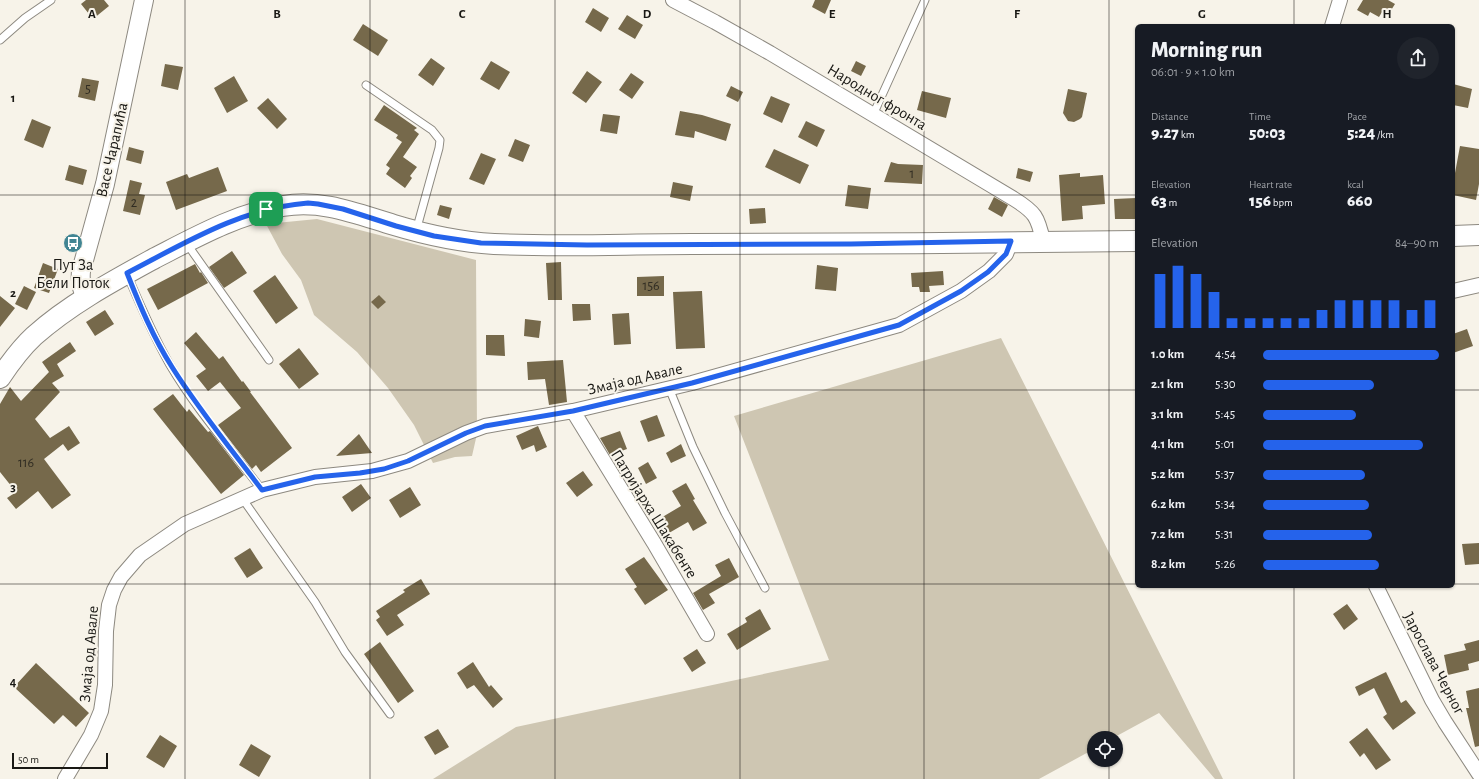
<!DOCTYPE html>
<meta charset="utf-8">
<style>
body{margin:0;font-family:"Alegreya Sans",sans-serif;background:#20242c;color:#f1f3f6;height:100vh;display:flex;flex-direction:column;font-size:15px;white-space:nowrap}
*{box-sizing:border-box;margin:0}
p{font-size:13px;color:#9ea1a6}
.icon{flex:none;width:22px;height:22px;fill:none;stroke:currentColor;stroke-width:2;stroke-linecap:round;stroke-linejoin:round}
.map{position:relative;flex:1;overflow:hidden}
.sheet{position:absolute;left:1135px;top:24px;width:320px;height:564px;display:flex;flex-direction:column;background:#171b24;border-radius:6px;box-shadow:0 1px 3px #0004}
.sheet>*{flex:none}
.buttons{position:absolute;left:1087px;top:731px;display:grid;gap:8px}
.buttons a{display:grid;place-items:center;width:36px;height:36px;border-radius:50%;background:#171b24;box-shadow:0 1px 3px #0004;font-size:20px}
.scale{position:absolute;left:12px;bottom:10px;width:96px;box-sizing:border-box;padding-left:4px;border:2px solid #191814;border-top:0;font-size:11px;line-height:14px;white-space:nowrap;color:#191814;-webkit-text-stroke:3px #f7f3e9;paint-order:stroke}
.pin{position:absolute;display:grid;place-items:center;width:34px;height:34px;color:#fff;margin:-17px;border-radius:8px;box-shadow:0 2px 6px #0006}
.round{display:grid;place-items:center;flex:none;width:42px;height:42px;border-radius:21px;background:#20242c}
.summary{display:flex;align-items:center;justify-content:space-between;height:68px;padding:0 16px}
h1{font-size:22px;font-weight:800;line-height:30px}
.figures{display:grid;grid-template-columns:repeat(3,1fr);gap:6px;height:68px;padding:4px 16px}
.figures div{display:grid;align-content:center}
.figures b{font-size:17px;font-weight:800}
.figures small{font-size:11px;font-weight:400}
.figures p{font-size:11px}
.chart{height:112px;padding:8px 16px}
.chart p{display:flex;justify-content:space-between}
.chart svg{width:100%;height:72px;margin-top:4px;stroke:#2563eb;stroke-width:6}
ul{padding:0 16px;list-style:none;font-size:13px}
li{display:grid;grid-template-columns:64px 48px 1fr;align-items:center;height:30px}
li i{height:10px;border-radius:5px;background:#2563eb}
.map>svg:first-child{display:block}
.green{fill:#cec6b2}
.building{fill:#76694b}
.lines{fill:none;stroke-linecap:round;stroke-linejoin:round}
.service-casing{stroke:#8d8980;stroke-width:9}
.minor-casing{stroke:#8d8980;stroke-width:16}
.tertiary-casing{stroke:#8d8980;stroke-width:20}
.secondary-casing{stroke:#8d8980;stroke-width:22}
.service{stroke:#fff;stroke-width:7}
.minor{stroke:#fff;stroke-width:14}
.tertiary{stroke:#fff;stroke-width:18}
.secondary{stroke:#fff;stroke-width:20}
.route-casing{stroke:#fff;stroke-width:8}
.route{stroke:#2563eb;stroke-width:5}
.grid{fill:none;stroke:#191814;stroke-width:1;stroke-opacity:0.55}
.labels{text-anchor:middle;dominant-baseline:central;stroke-width:4;stroke-linejoin:round;paint-order:stroke}
.number-label{font-size:14px;fill:#302c22}
.street-label{font-size:16px;fill:#191814;stroke:#f7f3e9}
.poi-label{font-size:16px;fill:#191814;stroke:#f7f3e9}
.grid-label{font-size:13px;text-anchor:middle;font-weight:bold;fill:#191814;stroke:#f7f3e9;stroke-width:4;stroke-linejoin:round;paint-order:stroke}
</style>
<div class="map">
<svg width="1479" height="779" viewBox="0 0 1479 779">
<rect width="100%" height="100%" fill="#f7f3e9"/>
<path class="green" d="M 317,219 L 476,260 L 477,434 L 472,456 L 455,457 L 433,463 L 414,425 L 388,388 L 357,352 L 314,315 L 301,280 L 282,254 L 266,224 Z
M 1001,338 L 1223,779 L 1215,779 L 1159,713 L 1113,738 L 1094,738 L 1094,749 L 1039,779 L 433,779 L 516,727 L 829,660 L 734,416 Z"/>
<path class="building" d="M 86,0 L 104,0 L 109,6 L 93,19 L 81,4 Z
M 815,0 L 831,0 L 825,14 L 812,7 Z
M 1363,0 L 1388,0 L 1395,4 L 1388,15 L 1382,12 L 1379,17 L 1370,12 L 1368,16 L 1357,10 Z
M 593,8 L 609,18 L 601,32 L 585,22 Z
M 627,15 L 643,25 L 635,39 L 618,29 Z
M 363,24 L 388,40 L 378,56 L 353,40 Z
M 431,58 L 445,68 L 433,86 L 418,75 Z
M 491,61 L 510,72 L 499,90 L 480,79 Z
M 856,61 L 866,66 L 861,76 L 851,71 Z
M 165,64 L 183,67 L 178,90 L 161,86 Z
M 587,71 L 602,82 L 586,103 L 572,93 Z
M 631,73 L 644,82 L 632,99 L 619,90 Z
M 234,76 L 248,101 L 227,113 L 214,88 Z
M 82,78 L 99,81 L 95,101 L 78,97 Z
M 1453,84 L 1472,89 L 1468,108 L 1453,105 Z
M 731,86 L 743,92 L 738,102 L 726,96 Z
M 1068,89 L 1087,93 L 1082,117 L 1080,119 L 1074,122 L 1068,121 L 1063,113 Z
M 922,91 L 951,98 L 946,118 L 917,110 Z
M 771,96 L 790,104 L 782,123 L 763,114 Z
M 268,98 L 287,119 L 277,129 L 257,108 Z
M 384,105 L 417,128 L 414,130 L 419,134 L 403,157 L 417,167 L 410,176 L 412,178 L 405,188 L 386,174 L 390,168 L 386,165 L 402,142 L 396,138 L 398,135 L 374,120 Z
M 680,111 L 702,115 L 731,124 L 726,141 L 695,131 L 694,138 L 675,135 Z
M 603,114 L 620,116 L 617,134 L 600,131 Z
M 32,119 L 51,127 L 43,148 L 24,140 Z
M 806,121 L 825,130 L 817,147 L 798,137 Z
M 515,139 L 530,145 L 523,162 L 508,156 Z
M 1460,146 L 1479,149 L 1479,184 L 1476,200 L 1453,195 L 1453,173 L 1455,173 Z
M 129,147 L 144,151 L 141,164 L 126,160 Z
M 774,149 L 809,165 L 800,184 L 765,167 Z
M 481,153 L 496,159 L 484,185 L 469,179 Z
M 891,162 L 898,164 L 923,165 L 922,184 L 884,182 Z
M 69,165 L 87,170 L 83,185 L 65,180 Z
M 218,167 L 227,191 L 176,210 L 166,182 L 187,174 L 189,178 Z
M 1018,168 L 1033,172 L 1030,182 L 1016,178 Z
M 1080,173 L 1080,177 L 1103,175 L 1105,204 L 1082,206 L 1083,219 L 1062,221 L 1059,175 Z
M 130,180 L 142,183 L 139,194 L 145,195 L 140,215 L 123,211 Z
M 673,182 L 693,186 L 690,201 L 670,197 Z
M 848,185 L 871,188 L 868,209 L 845,206 Z
M 994,197 L 1008,205 L 1002,217 L 988,209 Z
M 1136,198 L 1137,219 L 1115,219 L 1114,199 Z
M 440,205 L 452,208 L 449,219 L 437,215 Z
M 765,208 L 766,223 L 750,224 L 749,209 Z
M 232,251 L 247,273 L 224,288 L 209,267 Z
M 561,262 L 562,300 L 548,300 L 546,263 Z
M 43,263 L 58,269 L 49,293 L 34,288 Z
M 195,264 L 200,273 L 201,272 L 208,283 L 158,310 L 147,289 Z
M 817,265 L 838,268 L 836,291 L 815,289 Z
M 943,271 L 944,285 L 929,286 L 930,292 L 920,292 L 919,287 L 912,287 L 911,273 Z
M 275,275 L 298,308 L 276,324 L 253,291 Z
M 664,276 L 664,296 L 637,296 L 637,277 Z
M 24,286 L 36,292 L 27,310 L 15,304 Z
M 702,291 L 705,348 L 676,349 L 673,292 Z
M 379,295 L 386,302 L 378,309 L 371,302 Z
M 0,296 L 15,308 L 0,327 Z
M 572,304 L 590,304 L 591,320 L 573,321 Z
M 105,310 L 114,324 L 95,336 L 86,322 Z
M 629,313 L 631,344 L 614,345 L 612,314 Z
M 525,319 L 541,321 L 539,338 L 524,336 Z
M 1467,329 L 1473,346 L 1453,353 L 1453,334 Z
M 196,332 L 219,359 L 223,356 L 242,382 L 243,381 L 251,392 L 250,392 L 292,448 L 261,472 L 256,465 L 252,469 L 218,425 L 241,408 L 220,382 L 208,391 L 196,376 L 206,369 L 184,343 Z
M 486,335 L 504,335 L 505,356 L 486,355 Z
M 70,342 L 76,351 L 57,364 L 64,376 L 52,383 L 60,392 L 35,419 L 50,438 L 69,426 L 80,443 L 68,451 L 63,444 L 44,459 L 71,495 L 52,509 L 38,491 L 16,509 L 7,498 L 16,492 L 0,472 L 0,404 L 10,387 L 21,401 L 49,372 L 42,362 Z
M 299,348 L 319,374 L 299,389 L 279,364 Z
M 563,360 L 567,402 L 549,405 L 545,379 L 528,380 L 527,362 Z
M 173,394 L 187,412 L 189,409 L 208,432 L 210,431 L 244,475 L 221,494 L 153,409 Z
M 657,415 L 665,436 L 648,442 L 640,421 Z
M 538,426 L 547,447 L 536,452 L 534,445 L 522,450 L 516,436 Z
M 620,431 L 627,449 L 610,455 L 600,438 Z
M 359,434 L 372,453 L 336,456 Z
M 681,444 L 686,456 L 671,463 L 666,453 Z
M 648,462 L 657,478 L 646,484 L 638,468 Z
M 583,471 L 593,485 L 577,497 L 566,483 Z
M 686,483 L 695,499 L 693,500 L 707,523 L 693,531 L 688,522 L 662,537 L 654,522 L 681,506 L 672,491 Z
M 361,484 L 371,498 L 352,512 L 342,497 Z
M 410,487 L 421,505 L 400,518 L 389,500 Z
M 1479,543 L 1479,564 L 1465,565 L 1462,544 Z
M 250,548 L 263,568 L 247,578 L 234,558 Z
M 644,557 L 668,590 L 645,605 L 634,589 L 637,587 L 625,569 Z
M 729,558 L 739,577 L 709,594 L 715,603 L 703,610 L 693,593 L 721,576 L 715,565 Z
M 421,579 L 430,594 L 397,615 L 404,625 L 387,636 L 376,620 L 380,617 L 376,611 L 405,592 L 403,590 Z
M 1347,604 L 1358,619 L 1344,630 L 1333,614 Z
M 760,609 L 771,629 L 737,650 L 727,634 L 747,622 L 745,618 Z
M 1479,640 L 1479,661 L 1468,664 L 1469,670 L 1448,675 L 1444,655 L 1466,650 L 1464,644 Z
M 380,642 L 414,691 L 398,703 L 364,654 Z
M 697,649 L 706,663 L 692,672 L 683,658 Z
M 473,662 L 489,687 L 491,685 L 503,699 L 493,708 L 474,685 L 467,689 L 457,673 Z
M 36,663 L 89,713 L 76,727 L 63,715 L 54,724 L 14,687 Z
M 1386,672 L 1401,703 L 1406,700 L 1416,713 L 1393,730 L 1383,717 L 1387,714 L 1374,688 L 1359,696 L 1355,687 Z
M 1479,688 L 1479,746 L 1475,747 L 1466,708 L 1469,708 L 1466,691 Z
M 1367,728 L 1391,760 L 1376,770 L 1364,753 L 1360,757 L 1349,742 Z
M 438,729 L 449,747 L 435,755 L 424,737 Z
M 160,735 L 177,746 L 164,768 L 146,757 Z
M 251,744 L 271,756 L 259,777 L 239,765 Z"/>
<g class="lines">
<defs>
<path id="service" d="M 0,40 L 25,18 L 51,0
M 366,85 L 432,130 L 440,140 L 439,148 L 416,231
M 873,115 L 925,0
M 187,244 L 269,360
M 127,274 C 140,305 153,335 170,365 C 196,409 231,449 262,490
M 669,388 L 693,447 L 725,513 L 765,588
M 242,498 L 315,602 L 345,652 L 390,714"/>
<path id="minor" d="M 673,0 L 715,22 L 770,53 L 1014,199 C 1035,212 1038,217 1043,241
M 1332,26 L 1340,0
M 1453,291 L 1479,285
M 573,411 L 654,543 L 707,634
M 1376,586 L 1432,700 L 1445,722 L 1479,774
M 65,779 L 91,735 L 101,711 L 105,685 L 106,631 L 109,605 L 114,590 L 121,577 L 140,555 L 185,524 L 262,490 L 315,477 L 372,471 L 408,461 L 466,433 L 485,426 L 573,411 L 692,383 L 899,325 L 961,291 L 989,271 L 1006,254 L 1011,241"/>
<path id="tertiary" d="M 86,298 C 81,289 80,281 81,271 L 105,184 L 144,0"/>
<path id="secondary" d="M 1453,236 L 1479,235
M 0,378 C 10,363 21,348 34,336 C 70,304 113,281 155,258 C 196,237 237,214 283,206 C 322,199 357,214 394,225 C 427,235 460,242 494,244 C 560,247 626,244 692,244 C 840,244 989,243 1137,241"/>
</defs>
<use href="#service" class="service-casing"/>
<use href="#minor" class="minor-casing"/>
<use href="#tertiary" class="tertiary-casing"/>
<use href="#secondary" class="secondary-casing"/>
<use href="#service" class="service"/>
<use href="#minor" class="minor"/>
<use href="#tertiary" class="tertiary"/>
<use href="#secondary" class="secondary"/>
</g>
<g class="lines">
<defs>
<path id="route" d="M 308,203 L 318,204 L 343,209 L 396,226 L 434,236 L 481,243 L 587,245 L 851,244 L 1011,241 L 1006,254 L 988,272 L 961,291 L 899,325 L 692,383 L 573,411 L 485,426 L 466,433 L 408,461 L 384,469 L 360,473 L 315,477 L 262,490 C 231,449 199,410 172,367 C 153,337 140,306 127,273 C 185,243 241,208 308,203 Z"/>
</defs>
<use href="#route" class="route-casing"/>
<use href="#route" class="route"/>
</g>
<path class="grid" d="M 185,0 L 185,779M 370,0 L 370,779M 555,0 L 555,779M 740,0 L 740,779M 924,0 L 924,779M 1109,0 L 1109,738M 1294,0 L 1294,26M 0,195 L 1137,195M 1453,195 L 1479,195M 0,390 L 1137,390M 1453,390 L 1479,390M 0,584 L 1137,584M 1453,584 L 1479,584M 1294,586 L 1294,779M 1109,760 L 1109,779"/>
<defs>
<symbol id="bus-disc" viewBox="-11 -11 22 22"><circle r="9.5" fill="#418593" stroke="#f7f3e9"/><path d="M-5-6H5V4H4V6H2V4H-2V6H-4V4H-5ZM-3.5-4V0h7V-4ZM-3.5 1.2v1.5H-2V1.2ZM2 1.2v1.5H3.5V1.2Z" fill="#fff"/></symbol>
</defs>
<g fill-rule="evenodd">
<use href="#bus-disc" x="62" y="232" width="22" height="22"/>
</g>
<g class="labels">
<g class="number-label">
<text x="88" y="89">5</text>
<text x="912" y="174">1</text>
<text x="134" y="203">2</text>
<text x="651" y="286">156</text>
<text x="26" y="463">116</text>
</g>
<g class="street-label">
<text transform="translate(877 97) rotate(31)">Народног фронта</text>
<text transform="translate(112 150) rotate(-77)">Васе Чарапића</text>
<text transform="translate(635 379) rotate(-13)">Змаја од Авале</text>
<text transform="translate(654 514) rotate(58)">Патријарха Шакабенте</text>
<text transform="translate(89 654) rotate(-85)">Змаја од Авале</text>
<text transform="translate(1434 663) rotate(62)">Јарослава Черног</text>
</g>
<g class="poi-label">
<text x="73" y="265">Пут За<tspan x="73" dy="18">Бели Поток</tspan></text>
</g>
</g>
<g class="grid-label">
<text x="92" y="18">A</text>
<text x="277" y="18">B</text>
<text x="462" y="18">C</text>
<text x="647" y="18">D</text>
<text x="832" y="18">E</text>
<text x="1017" y="18">F</text>
<text x="1202" y="18">G</text>
<text x="1387" y="18">H</text>
<text x="13" y="102">1</text>
<text x="13" y="297">2</text>
<text x="13" y="491">3</text>
<text x="13" y="686">4</text>
</g>
</svg>
<div class="buttons">
<a><svg class="icon" aria-label="locate" viewBox="0 0 24 24"><circle cx="12" cy="12" r="6"/><path d="M12 2v4M12 18v4M2 12h4M18 12h4"/></svg></a>
</div>
<div class="scale">50 m</div>
<div class="pin" style="left:266px;top:209px;background:#1e9e55"><svg class="icon" aria-label="arrive" viewBox="0 0 24 24"><path d="M6 21V4h12l-3 4 3 4H6"/></svg></div>
<section class="sheet">
<div class="summary"><div><h1>Morning run</h1><p>06:01 · 9 × 1.0 km</p></div><a class="round"><svg class="icon" aria-label="share" viewBox="0 0 24 24"><path d="M12 15V3M7 8l5-5 5 5M5 13v7h14v-7"/></svg></a></div>
<div class="figures">
<div><p>Distance</p><b>9.27<small> km</small></b></div>
<div><p>Time</p><b>50:03</b></div>
<div><p>Pace</p><b>5:24<small> /km</small></b></div>
</div>
<div class="figures">
<div><p>Elevation</p><b>63<small> m</small></b></div>
<div><p>Heart rate</p><b>156<small> bpm</small></b></div>
<div><p>kcal</p><b>660</b></div>
</div>
<div class="chart"><p><span>Elevation</span>84–90 m</p>
<svg viewBox="0 0 160 44" preserveAspectRatio="none"><path d="M5 44V11M15 44V6M25 44V11M35 44V22M45 44V38M55 44V38M65 44V38M75 44V38M85 44V38M95 44V33M105 44V27M115 44V27M125 44V27M135 44V27M145 44V33M155 44V27"/></svg>
</div>
<ul>
<li><b>1.0 km</b>4:54<i style="width:100%"></i></li>
<li><b>2.1 km</b>5:30<i style="width:63%"></i></li>
<li><b>3.1 km</b>5:45<i style="width:53%"></i></li>
<li><b>4.1 km</b>5:01<i style="width:91%"></i></li>
<li><b>5.2 km</b>5:37<i style="width:58%"></i></li>
<li><b>6.2 km</b>5:34<i style="width:60%"></i></li>
<li><b>7.2 km</b>5:31<i style="width:62%"></i></li>
<li><b>8.2 km</b>5:26<i style="width:66%"></i></li>
</ul>
</section>
</div>
